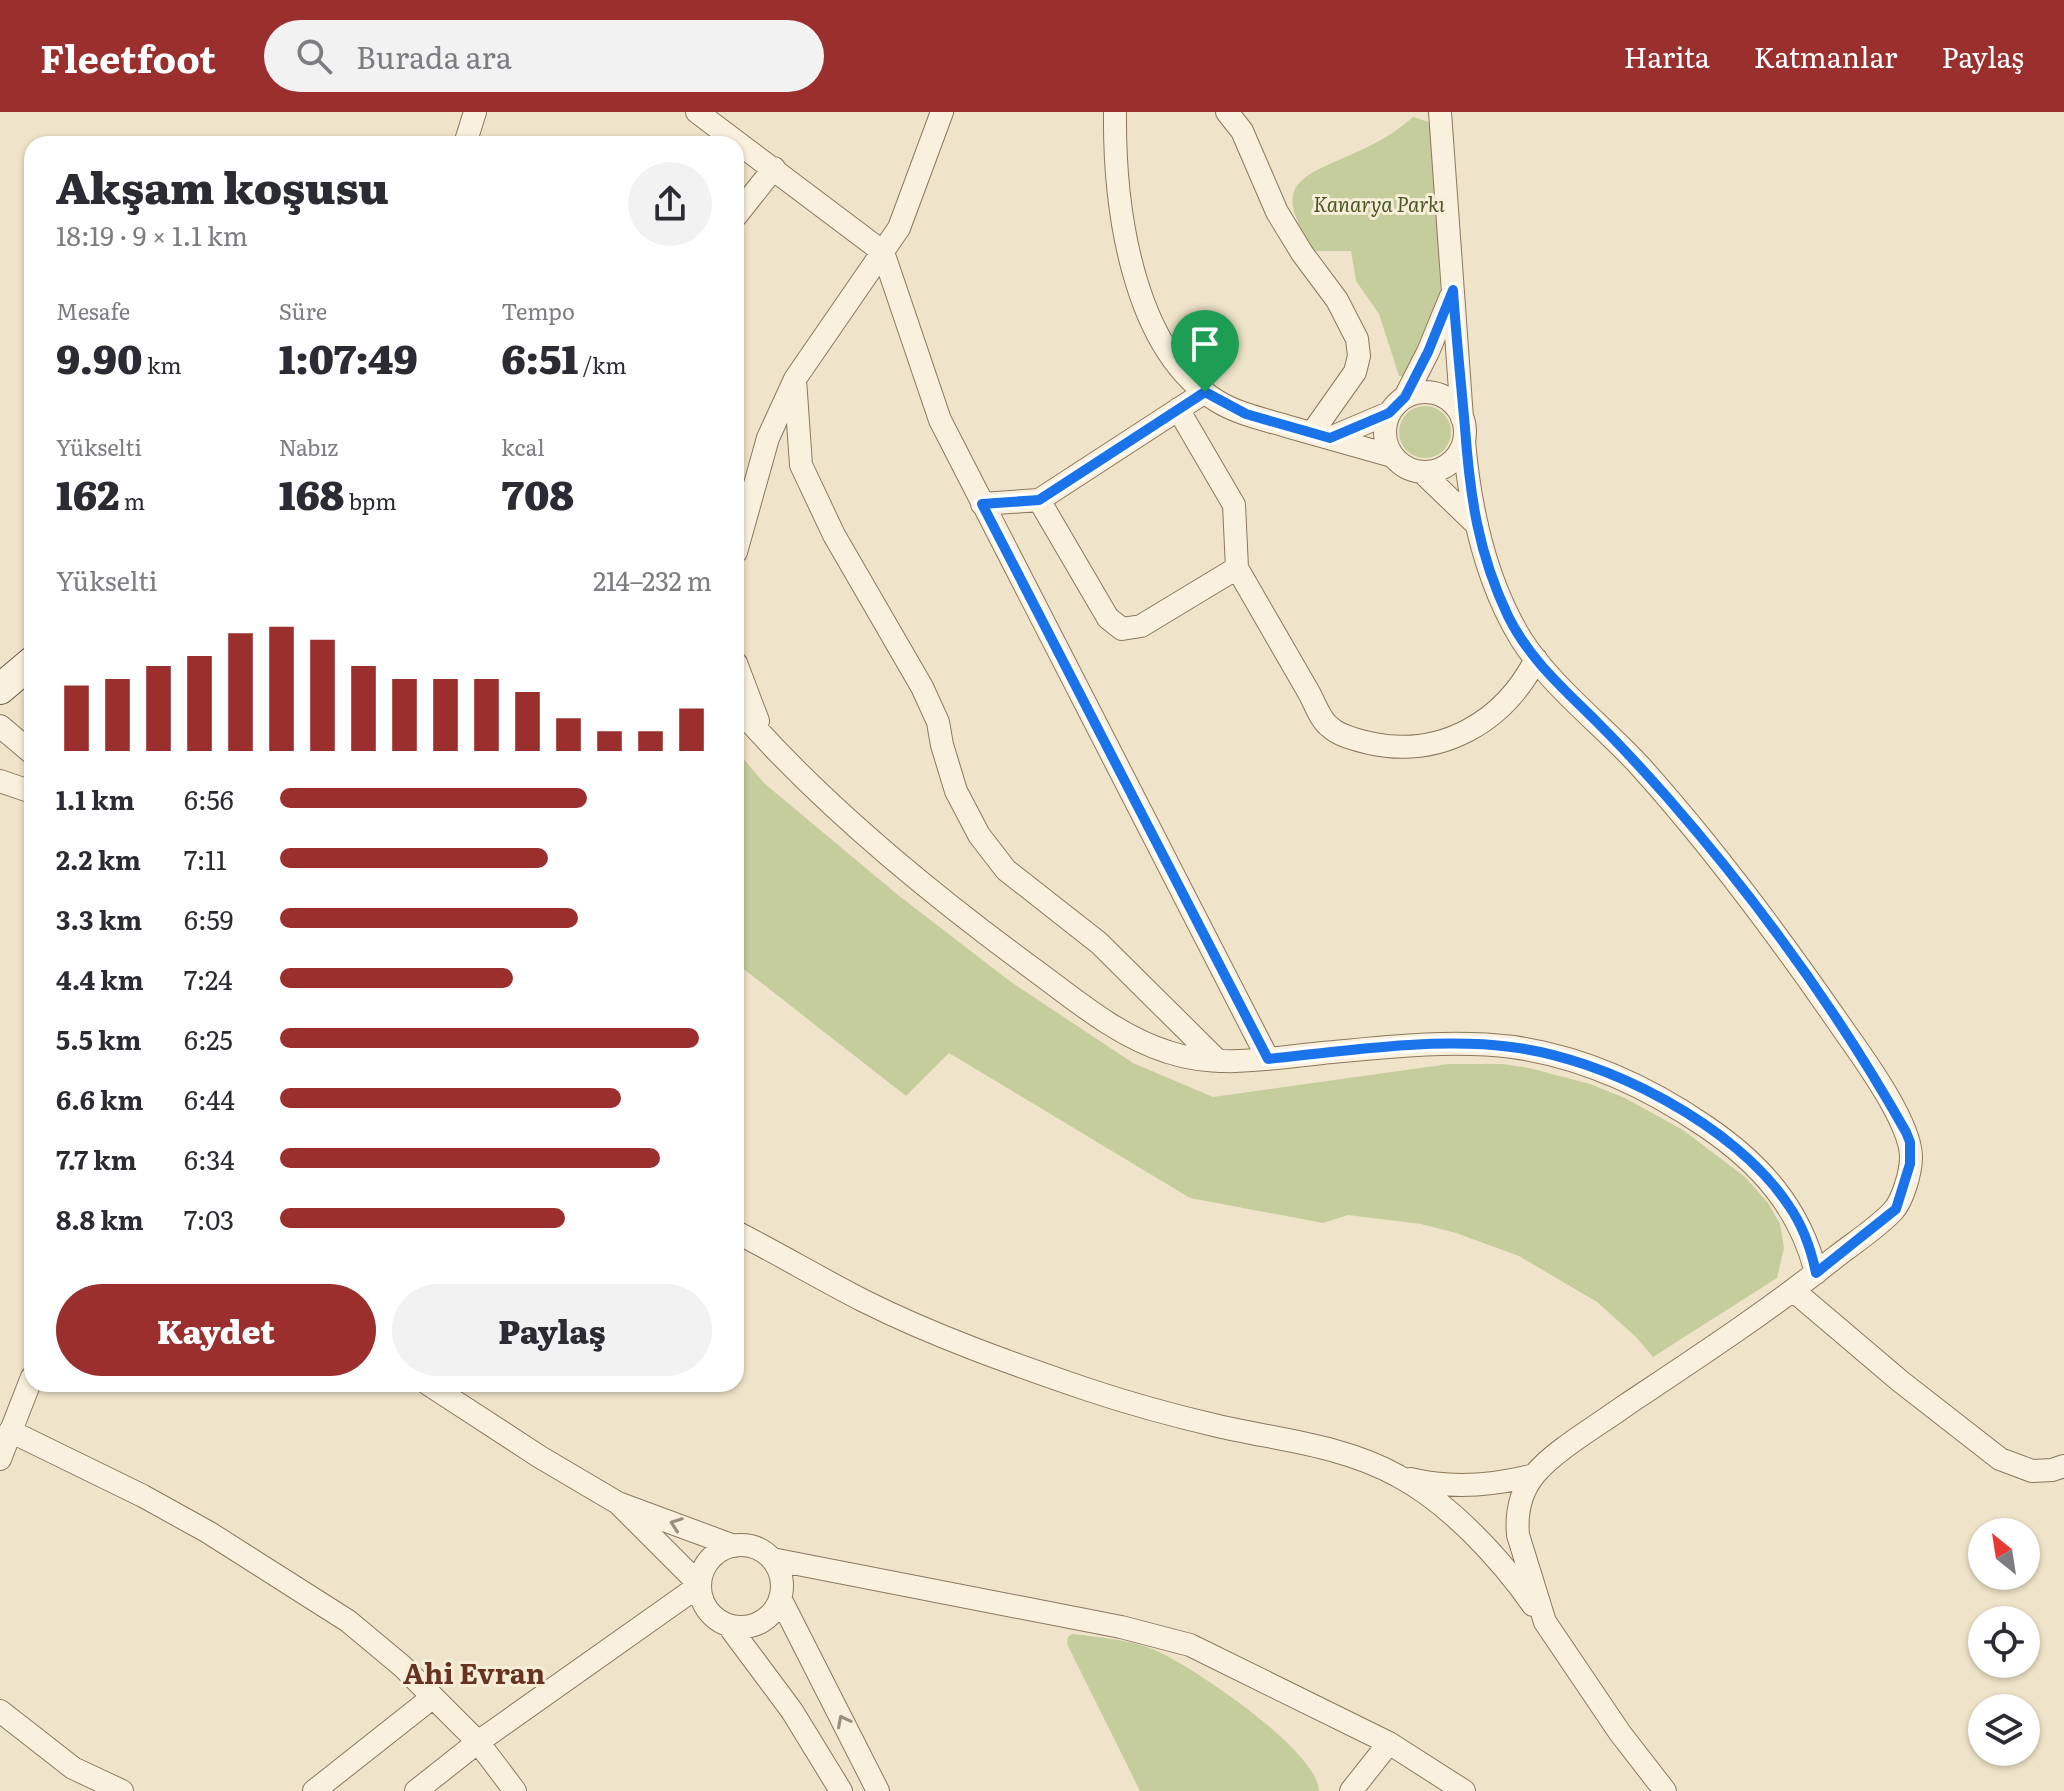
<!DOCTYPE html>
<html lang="tr">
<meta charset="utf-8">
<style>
body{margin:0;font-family:Literata,serif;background:#f2f2f3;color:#2b2b33;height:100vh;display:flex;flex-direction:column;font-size:30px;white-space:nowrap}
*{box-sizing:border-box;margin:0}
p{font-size:26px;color:#7c7c81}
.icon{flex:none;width:44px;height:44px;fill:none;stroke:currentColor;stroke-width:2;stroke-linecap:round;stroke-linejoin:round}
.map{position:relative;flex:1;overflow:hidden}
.sheet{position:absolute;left:24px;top:24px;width:720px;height:1256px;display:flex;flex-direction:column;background:#fff;border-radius:24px;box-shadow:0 2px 6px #0004}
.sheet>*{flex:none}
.needle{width:52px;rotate:330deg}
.buttons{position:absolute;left:1968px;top:1406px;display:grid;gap:16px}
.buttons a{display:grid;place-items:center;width:72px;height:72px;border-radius:50%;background:#fff;box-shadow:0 2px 6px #0004;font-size:40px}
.pin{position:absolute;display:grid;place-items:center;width:68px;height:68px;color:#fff;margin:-82px -34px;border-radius:50% 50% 50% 0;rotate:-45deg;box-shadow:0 0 8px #0007}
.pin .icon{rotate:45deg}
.round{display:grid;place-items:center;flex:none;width:84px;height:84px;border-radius:42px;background:#f2f2f3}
.head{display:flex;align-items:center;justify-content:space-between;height:136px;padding:0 32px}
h1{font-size:44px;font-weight:800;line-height:60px}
.stats{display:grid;grid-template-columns:repeat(3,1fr);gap:12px;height:136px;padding:8px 32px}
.stats div{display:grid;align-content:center}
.stats b{font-size:40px;font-weight:800}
.stats small{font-size:22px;font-weight:400}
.stats p{font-size:22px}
.chart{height:224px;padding:16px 32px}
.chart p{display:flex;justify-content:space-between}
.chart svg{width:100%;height:144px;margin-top:8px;stroke:#9a2f2e;stroke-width:6}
.button{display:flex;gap:16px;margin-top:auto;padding:16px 32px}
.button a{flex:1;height:92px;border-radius:48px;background:#9a2f2e;color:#fff;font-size:32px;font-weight:800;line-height:92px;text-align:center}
.button a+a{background:#f2f2f3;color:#2b2b33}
ul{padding:0 32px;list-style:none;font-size:26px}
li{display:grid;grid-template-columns:128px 96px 1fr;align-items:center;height:60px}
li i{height:20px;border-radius:10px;background:#9a2f2e}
header{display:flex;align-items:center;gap:48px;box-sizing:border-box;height:112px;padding:0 40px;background:#9a2f2e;color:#fff}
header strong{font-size:38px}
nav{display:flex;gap:44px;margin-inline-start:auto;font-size:28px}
.search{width:560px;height:72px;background:#f2f2f3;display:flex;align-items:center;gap:20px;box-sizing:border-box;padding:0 28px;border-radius:44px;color:#7c7c81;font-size:30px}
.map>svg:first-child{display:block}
.green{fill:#c6cd9d}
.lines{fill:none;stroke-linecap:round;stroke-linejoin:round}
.street-casing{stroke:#8b775d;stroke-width:24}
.secondary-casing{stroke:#6d5840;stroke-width:32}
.street{stroke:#f9f1dd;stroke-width:22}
.secondary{stroke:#f9f1dd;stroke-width:30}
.oneway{stroke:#9a907f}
.route-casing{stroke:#fff;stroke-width:16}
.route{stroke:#1a73e8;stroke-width:10}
.labels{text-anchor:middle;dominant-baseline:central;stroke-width:6;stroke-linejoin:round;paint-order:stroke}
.park-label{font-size:20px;font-style:italic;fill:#4b5828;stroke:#f6eed9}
.district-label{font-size:28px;font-weight:bold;fill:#683120;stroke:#f6eed9}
</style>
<header>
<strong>Fleetfoot</strong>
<div class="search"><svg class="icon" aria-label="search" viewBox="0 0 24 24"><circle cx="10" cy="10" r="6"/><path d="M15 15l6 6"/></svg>Burada ara</div>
<nav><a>Harita</a><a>Katmanlar</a><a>Paylaş</a></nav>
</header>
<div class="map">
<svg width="2064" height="1679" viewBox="0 0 2064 1679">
<rect width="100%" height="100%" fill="#efe4c9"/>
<path class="green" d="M 1413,5 L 1432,11 L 1442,209 L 1418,267 L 1399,264 L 1379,202 L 1356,169 L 1351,139 L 1315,139 C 1264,66 1308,64 1365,36 C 1383,28 1398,18 1413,5 Z
M1399 320a26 26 0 1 1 52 0a26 26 0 1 1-52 0Z
M 736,638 L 764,671 L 898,783 L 1011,870 L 1133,951 L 1213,985 L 1449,952 L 1503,952 L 1529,956 L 1590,972 L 1625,986 L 1683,1018 L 1745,1065 L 1768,1091 L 1780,1112 L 1784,1136 L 1777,1166 L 1653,1245 L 1636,1225 L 1597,1190 L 1519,1144 L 1456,1121 L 1421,1112 L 1348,1103 L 1323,1111 L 1190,1086 L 949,941 L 906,984 L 736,851 Z
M 1072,1522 C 1098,1525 1125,1527 1150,1536 C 1187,1550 1319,1639 1319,1679 L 1140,1679 L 1067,1532 L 1068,1525 Z"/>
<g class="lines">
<defs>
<path id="street" d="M 697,0 L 883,140 L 940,308 L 1268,947
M 1115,0 C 1114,92 1131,236 1217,289 C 1238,302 1263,307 1286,314 C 1322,324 1357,334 1392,344
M 1227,0 L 1242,19 L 1277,100 L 1302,141 L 1337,188 L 1357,227 L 1359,244 L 1355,260 L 1312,321
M 1440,0 L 1462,306
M 465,32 L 475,0
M 736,104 L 774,56
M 795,267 L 801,353 L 834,423 L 922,575 L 938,610 L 942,633 L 956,679 L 979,723 L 1006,758 L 1099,831 L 1218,949
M1385 320a40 40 0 1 1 80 0a40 40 0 1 1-80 0Z
M 1405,285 L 1428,240 L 1451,184
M 1330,326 L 1389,301
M 1464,329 C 1470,397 1485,468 1521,527 C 1550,573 1602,613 1639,653 C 1714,736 1781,827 1845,920 C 1865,948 1911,1012 1911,1045 C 1911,1060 1903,1088 1893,1099 C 1877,1116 1855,1130 1837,1144 C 1770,1198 1698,1245 1626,1293 C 1600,1312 1555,1338 1535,1362 C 1520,1380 1516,1400 1518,1423 L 1545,1510 L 1620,1621 L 1665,1679
M 1422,360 L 1477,413
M 1039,388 L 1108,506 L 1122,517 L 1141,514 L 1237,456 L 1234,393 L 1178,297
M 982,392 L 1039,388 L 1205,280
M 736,440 L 768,326 L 795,267 L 899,116 L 942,0
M 1237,456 C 1261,497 1284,538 1308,579 C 1314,589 1320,608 1330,615 C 1339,624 1357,628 1369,631 C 1441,647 1504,610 1536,547
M 736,551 L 758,609
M 736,594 C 822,694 933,784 1040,862 C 1079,891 1120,925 1168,940 C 1218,957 1271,946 1323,941 C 1384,935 1453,927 1513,935 C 1582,945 1648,975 1705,1014 C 1760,1051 1800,1096 1816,1161
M 0,614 L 32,641
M 0,669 L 32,680
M 736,1120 C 779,1142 821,1167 864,1189 C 936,1225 1013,1252 1089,1278 C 1131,1292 1175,1304 1218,1314 C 1278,1328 1343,1333 1398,1364 C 1449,1391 1500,1446 1533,1493
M 1794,1179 L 1900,1269 L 2000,1347 L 2032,1359 L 2052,1358 L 2064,1354
M 428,1272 L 540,1345 L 618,1391 L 734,1434
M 10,1319 L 143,1384 L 208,1420 L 348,1509 L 402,1554 L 478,1630 L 515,1679
M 0,1347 L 32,1265
M 1410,1367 C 1452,1377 1492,1374 1534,1363
M700 1474a41 41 0 1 1 82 0a41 41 0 1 1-82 0Z
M 772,1447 L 1121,1515 L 1190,1533 L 1389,1631 L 1464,1679
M 780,1486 L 878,1679
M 728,1513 L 792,1599 L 841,1679
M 0,1599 L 73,1656 L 122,1679
M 314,1679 L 433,1585
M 416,1679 L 478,1630 L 700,1473 L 618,1391
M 1351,1679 L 1389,1631"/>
<path id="secondary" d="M 0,577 L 32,550"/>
</defs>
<use href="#street" class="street-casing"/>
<use href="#secondary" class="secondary-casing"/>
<use href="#street" class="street"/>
<use href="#secondary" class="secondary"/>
</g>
<defs><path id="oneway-chevron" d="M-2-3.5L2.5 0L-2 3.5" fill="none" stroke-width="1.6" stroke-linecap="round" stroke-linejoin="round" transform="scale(2)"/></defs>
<g class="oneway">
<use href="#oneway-chevron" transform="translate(676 1412) rotate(-160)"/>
<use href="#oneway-chevron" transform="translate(843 1609) rotate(-117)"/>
</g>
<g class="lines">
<defs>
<path id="route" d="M 1453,178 C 1456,224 1461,270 1465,316 C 1470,384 1478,441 1508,504 C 1529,547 1564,577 1597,610 C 1621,634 1644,659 1667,685 C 1757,788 1839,901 1906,1020 L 1910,1030 L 1910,1052 L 1896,1097 L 1816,1161 C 1811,1137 1803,1114 1789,1094 C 1736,1013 1605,946 1511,935 C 1436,925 1343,939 1268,947 L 982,392 L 1039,388 L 1205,280 L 1246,302 L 1330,326 L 1389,301 L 1405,285 L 1428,240 Z"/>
</defs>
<use href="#route" class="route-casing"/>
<use href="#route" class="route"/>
</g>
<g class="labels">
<g class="park-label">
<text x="1379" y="91">Kanarya Parkı</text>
</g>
<g class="district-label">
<text x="474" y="1560">Ahi Evran</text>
</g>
</g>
</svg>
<div class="buttons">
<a><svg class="needle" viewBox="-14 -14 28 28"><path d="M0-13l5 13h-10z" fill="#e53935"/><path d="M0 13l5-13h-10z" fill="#7c7c81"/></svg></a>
<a><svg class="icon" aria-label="locate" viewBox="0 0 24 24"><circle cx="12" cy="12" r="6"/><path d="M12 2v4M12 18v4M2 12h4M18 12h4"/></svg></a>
<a><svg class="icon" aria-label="layers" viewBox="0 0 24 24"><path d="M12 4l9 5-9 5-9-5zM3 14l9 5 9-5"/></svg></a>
</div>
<div class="pin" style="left:1205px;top:280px;background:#1e9e55"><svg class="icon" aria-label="arrive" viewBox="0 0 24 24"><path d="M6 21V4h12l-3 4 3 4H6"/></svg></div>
<section class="sheet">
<div class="head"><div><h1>Akşam koşusu</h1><p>18:19 · 9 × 1.1 km</p></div><a class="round"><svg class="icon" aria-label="share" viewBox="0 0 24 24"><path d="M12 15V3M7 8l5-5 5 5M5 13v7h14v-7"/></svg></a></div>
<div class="stats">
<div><p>Mesafe</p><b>9.90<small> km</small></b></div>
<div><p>Süre</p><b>1:07:49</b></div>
<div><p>Tempo</p><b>6:51<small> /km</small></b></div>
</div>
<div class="stats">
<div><p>Yükselti</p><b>162<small> m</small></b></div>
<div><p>Nabız</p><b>168<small> bpm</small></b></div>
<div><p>kcal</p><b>708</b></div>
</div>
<div class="chart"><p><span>Yükselti</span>214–232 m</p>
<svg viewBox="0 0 160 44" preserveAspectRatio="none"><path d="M5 44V24M15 44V22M25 44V18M35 44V15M45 44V8M55 44V6M65 44V10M75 44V18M85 44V22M95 44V22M105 44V22M115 44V26M125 44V34M135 44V38M145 44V38M155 44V31"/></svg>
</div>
<ul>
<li><b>1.1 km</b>6:56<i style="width:71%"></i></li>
<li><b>2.2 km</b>7:11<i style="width:62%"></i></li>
<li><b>3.3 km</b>6:59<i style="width:69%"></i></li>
<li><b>4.4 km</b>7:24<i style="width:54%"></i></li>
<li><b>5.5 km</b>6:25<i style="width:97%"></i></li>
<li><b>6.6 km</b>6:44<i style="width:79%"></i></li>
<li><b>7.7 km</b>6:34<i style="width:88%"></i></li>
<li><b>8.8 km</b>7:03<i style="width:66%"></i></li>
</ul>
<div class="button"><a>Kaydet</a><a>Paylaş</a></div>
</section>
</div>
